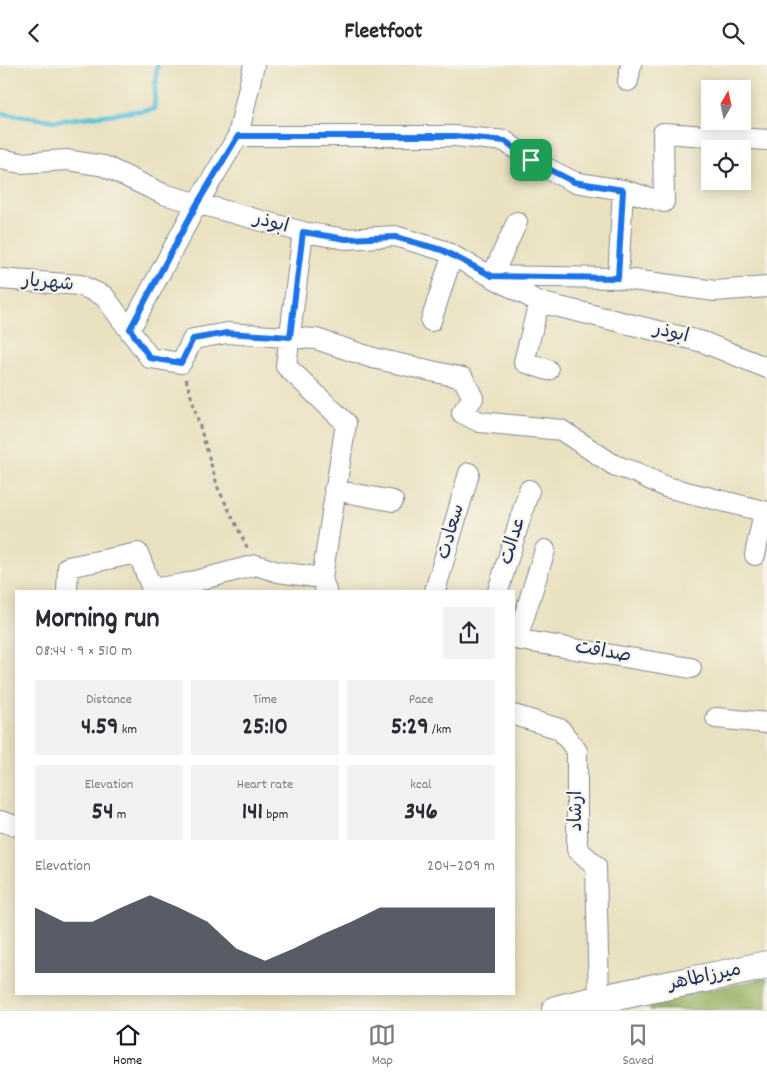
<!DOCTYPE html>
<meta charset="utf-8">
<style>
body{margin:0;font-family:Dekko,"Playpen Sans Arabic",sans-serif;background:#f2f2f3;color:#2b2b33;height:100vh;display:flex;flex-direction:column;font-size:19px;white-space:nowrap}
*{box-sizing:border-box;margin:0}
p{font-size:16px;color:#7c7c81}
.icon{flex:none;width:28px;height:28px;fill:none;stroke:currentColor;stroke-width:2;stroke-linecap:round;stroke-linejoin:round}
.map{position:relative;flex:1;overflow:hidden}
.details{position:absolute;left:15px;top:525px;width:500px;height:405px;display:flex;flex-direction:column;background:#fff;border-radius:0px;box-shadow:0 2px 12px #0003}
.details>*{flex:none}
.needle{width:32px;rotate:9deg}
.buttons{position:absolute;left:701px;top:15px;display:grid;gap:10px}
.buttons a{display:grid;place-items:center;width:50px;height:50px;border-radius:0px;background:#fff;box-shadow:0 2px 12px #0003;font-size:25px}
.pin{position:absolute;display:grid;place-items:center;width:42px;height:42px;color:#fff;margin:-21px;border-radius:10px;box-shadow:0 2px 8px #0006}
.round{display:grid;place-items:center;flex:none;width:52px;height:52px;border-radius:0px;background:#f2f2f3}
.headline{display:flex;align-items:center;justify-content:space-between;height:85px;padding:0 20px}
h1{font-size:28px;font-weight:800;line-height:38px}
.stats{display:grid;grid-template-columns:repeat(3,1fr);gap:8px;height:85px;padding:5px 20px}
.stats div{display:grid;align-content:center;border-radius:0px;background:#f2f2f3;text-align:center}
.stats b{font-size:25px;font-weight:800}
.stats small{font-size:14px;font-weight:400}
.stats p{font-size:14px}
.chart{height:140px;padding:10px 20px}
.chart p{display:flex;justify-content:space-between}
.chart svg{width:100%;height:90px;margin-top:5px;fill:#111827;opacity:.7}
header{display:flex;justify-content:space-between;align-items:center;height:65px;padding:0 20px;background:#fff;font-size:22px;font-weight:800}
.dock{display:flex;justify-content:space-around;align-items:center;height:70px;border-top:1px solid #e1e1e2;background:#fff;font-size:14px;color:#7c7c81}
.dock a{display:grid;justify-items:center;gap:2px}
.dock .current{color:#111827}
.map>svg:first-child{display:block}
.forest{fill:#96b162;stroke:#587060}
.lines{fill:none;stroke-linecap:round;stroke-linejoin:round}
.stream{stroke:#5fc5dd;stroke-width:5}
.street-casing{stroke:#82888f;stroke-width:22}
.secondary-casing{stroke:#82888f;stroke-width:30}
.path{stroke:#82888f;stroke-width:3;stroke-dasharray:4 4;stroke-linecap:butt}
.street{stroke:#fff;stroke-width:20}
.secondary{stroke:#fff;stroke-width:28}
.route-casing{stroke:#fff;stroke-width:10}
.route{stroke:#1a73e8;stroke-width:6}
.labels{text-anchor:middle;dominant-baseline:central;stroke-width:4.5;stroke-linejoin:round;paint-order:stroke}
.street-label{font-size:19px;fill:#1b2f5e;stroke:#f7f3e8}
</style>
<header><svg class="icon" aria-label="back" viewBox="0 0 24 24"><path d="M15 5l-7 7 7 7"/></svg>Fleetfoot<svg class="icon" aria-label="search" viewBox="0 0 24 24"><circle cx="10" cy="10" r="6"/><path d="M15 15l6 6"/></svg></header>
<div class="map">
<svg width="767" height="945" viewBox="0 0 767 945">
<rect width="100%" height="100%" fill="#f7f3e8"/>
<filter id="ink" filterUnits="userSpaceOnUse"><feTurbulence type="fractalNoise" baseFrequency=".02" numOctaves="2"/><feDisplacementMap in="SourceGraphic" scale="10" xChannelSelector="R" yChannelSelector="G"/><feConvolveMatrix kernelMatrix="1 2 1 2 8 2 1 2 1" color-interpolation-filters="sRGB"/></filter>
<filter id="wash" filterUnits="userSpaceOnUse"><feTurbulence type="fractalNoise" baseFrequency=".0096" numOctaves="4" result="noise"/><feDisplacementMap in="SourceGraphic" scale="20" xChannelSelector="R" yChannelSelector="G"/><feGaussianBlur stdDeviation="1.12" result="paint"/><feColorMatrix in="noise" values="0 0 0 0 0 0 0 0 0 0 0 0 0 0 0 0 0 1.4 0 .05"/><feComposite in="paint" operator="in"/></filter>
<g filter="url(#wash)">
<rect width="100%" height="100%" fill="#eae1c0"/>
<path class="forest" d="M 767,913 L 767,945 L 650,945 L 651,937 Z"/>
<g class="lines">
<path class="stream" d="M 0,48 L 56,56 L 154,44 L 157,0"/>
</g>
</g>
<g filter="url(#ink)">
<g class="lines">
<defs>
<path id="street" d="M 628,16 L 631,0
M 238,71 L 455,71 L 505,76 L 531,95 L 574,117 L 623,125 L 664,137 L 663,68 L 767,75
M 0,94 L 21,98 L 67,95 L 104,101 L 163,129 L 303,167 L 346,174 L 395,171 L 442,185 L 539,237 L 703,277 L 767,303
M 303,167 L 286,301 L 346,358 L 322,513 L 326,526
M 492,211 L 517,157
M 494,211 L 618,213 L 715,226 L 767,222
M 618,213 L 623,125
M 0,214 L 80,220 L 104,231 L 150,293 L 181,298 L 193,274 L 227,268 L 316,274 L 373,293 L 463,313 L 473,333 L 462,348 L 480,357 L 561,365 L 614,400 L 637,408 L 666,422 L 767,447
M 539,237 L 524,297 L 548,305
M 431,256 L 452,191
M 130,264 L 197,139 L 238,71 L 254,0
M 334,425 L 393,436
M 755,490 L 764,447
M 67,526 L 68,502 L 138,488 L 152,524 L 184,519 L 256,500 L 278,507 L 322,513
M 435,526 L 469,408
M 498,526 L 529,425
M 514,574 L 691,603
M 517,574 L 545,485
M 514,650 L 560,664 L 577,686 L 577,784 L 596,801 L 599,934
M 716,653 L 767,658
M 0,756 L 16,761"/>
<path id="secondary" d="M 556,945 C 625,927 697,916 767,900"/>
</defs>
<use href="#street" class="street-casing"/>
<use href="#secondary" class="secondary-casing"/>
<path class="path" d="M 186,314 L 218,423 L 248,484"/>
<use href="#street" class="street"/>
<use href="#secondary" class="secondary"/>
</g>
</g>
<g class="lines" filter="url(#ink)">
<defs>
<path id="route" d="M 238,71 L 455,71 L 505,76 L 531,95 L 574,117 L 623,125 L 618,213 L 492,211 L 442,185 L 395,172 L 346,174 L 303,167 L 290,272 L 227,268 L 193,274 L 181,298 L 150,293 L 130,264 L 197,139 Z"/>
</defs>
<use href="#route" class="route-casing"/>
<use href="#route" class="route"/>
</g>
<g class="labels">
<g class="street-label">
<text transform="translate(271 159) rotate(15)">ابوذر</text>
<text transform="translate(48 219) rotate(5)">شهریار</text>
<text transform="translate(671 269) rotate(14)">ابوذر</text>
<text transform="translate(452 467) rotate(-74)">سعادت</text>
<text transform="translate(514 476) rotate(-73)">عدالت</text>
<text transform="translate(603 588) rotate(10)">صداقت</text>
<text transform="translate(577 746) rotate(-90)">ارشاد</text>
<text transform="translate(705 913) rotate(-12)">میرزاطاهر</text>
</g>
</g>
</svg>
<div class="buttons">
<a><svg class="needle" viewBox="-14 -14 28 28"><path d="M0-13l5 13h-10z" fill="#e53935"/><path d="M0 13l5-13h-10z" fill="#7c7c81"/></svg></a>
<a><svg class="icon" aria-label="locate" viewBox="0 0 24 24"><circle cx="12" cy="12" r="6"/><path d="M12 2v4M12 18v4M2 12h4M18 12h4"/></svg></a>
</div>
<div class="pin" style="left:531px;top:95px;background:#1e9e55"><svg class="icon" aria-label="arrive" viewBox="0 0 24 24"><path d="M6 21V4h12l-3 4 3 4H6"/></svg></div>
<section class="details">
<div class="headline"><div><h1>Morning run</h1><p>08:44 · 9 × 510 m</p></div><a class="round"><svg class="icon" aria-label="share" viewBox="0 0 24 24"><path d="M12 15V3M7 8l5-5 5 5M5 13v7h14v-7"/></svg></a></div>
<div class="stats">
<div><p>Distance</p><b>4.59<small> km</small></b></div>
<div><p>Time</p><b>25:10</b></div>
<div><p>Pace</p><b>5:29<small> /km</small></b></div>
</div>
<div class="stats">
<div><p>Elevation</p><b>54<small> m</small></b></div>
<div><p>Heart rate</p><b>141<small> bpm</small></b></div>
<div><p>kcal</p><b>346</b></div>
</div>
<div class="chart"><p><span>Elevation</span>204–209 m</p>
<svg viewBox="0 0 160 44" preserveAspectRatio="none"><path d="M0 44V12L10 19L20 19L30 12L40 6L50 12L60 19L70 32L80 38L90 32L100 25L110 19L120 12L130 12L140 12L150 12L160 12V44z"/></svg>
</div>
</section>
</div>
<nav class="dock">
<a class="current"><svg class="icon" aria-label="home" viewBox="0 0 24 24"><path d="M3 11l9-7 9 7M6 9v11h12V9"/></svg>Home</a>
<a><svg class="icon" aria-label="map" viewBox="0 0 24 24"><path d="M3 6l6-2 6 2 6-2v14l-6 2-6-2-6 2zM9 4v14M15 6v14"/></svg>Map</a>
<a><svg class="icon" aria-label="saved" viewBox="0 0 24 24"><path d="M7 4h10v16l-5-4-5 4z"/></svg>Saved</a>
</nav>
